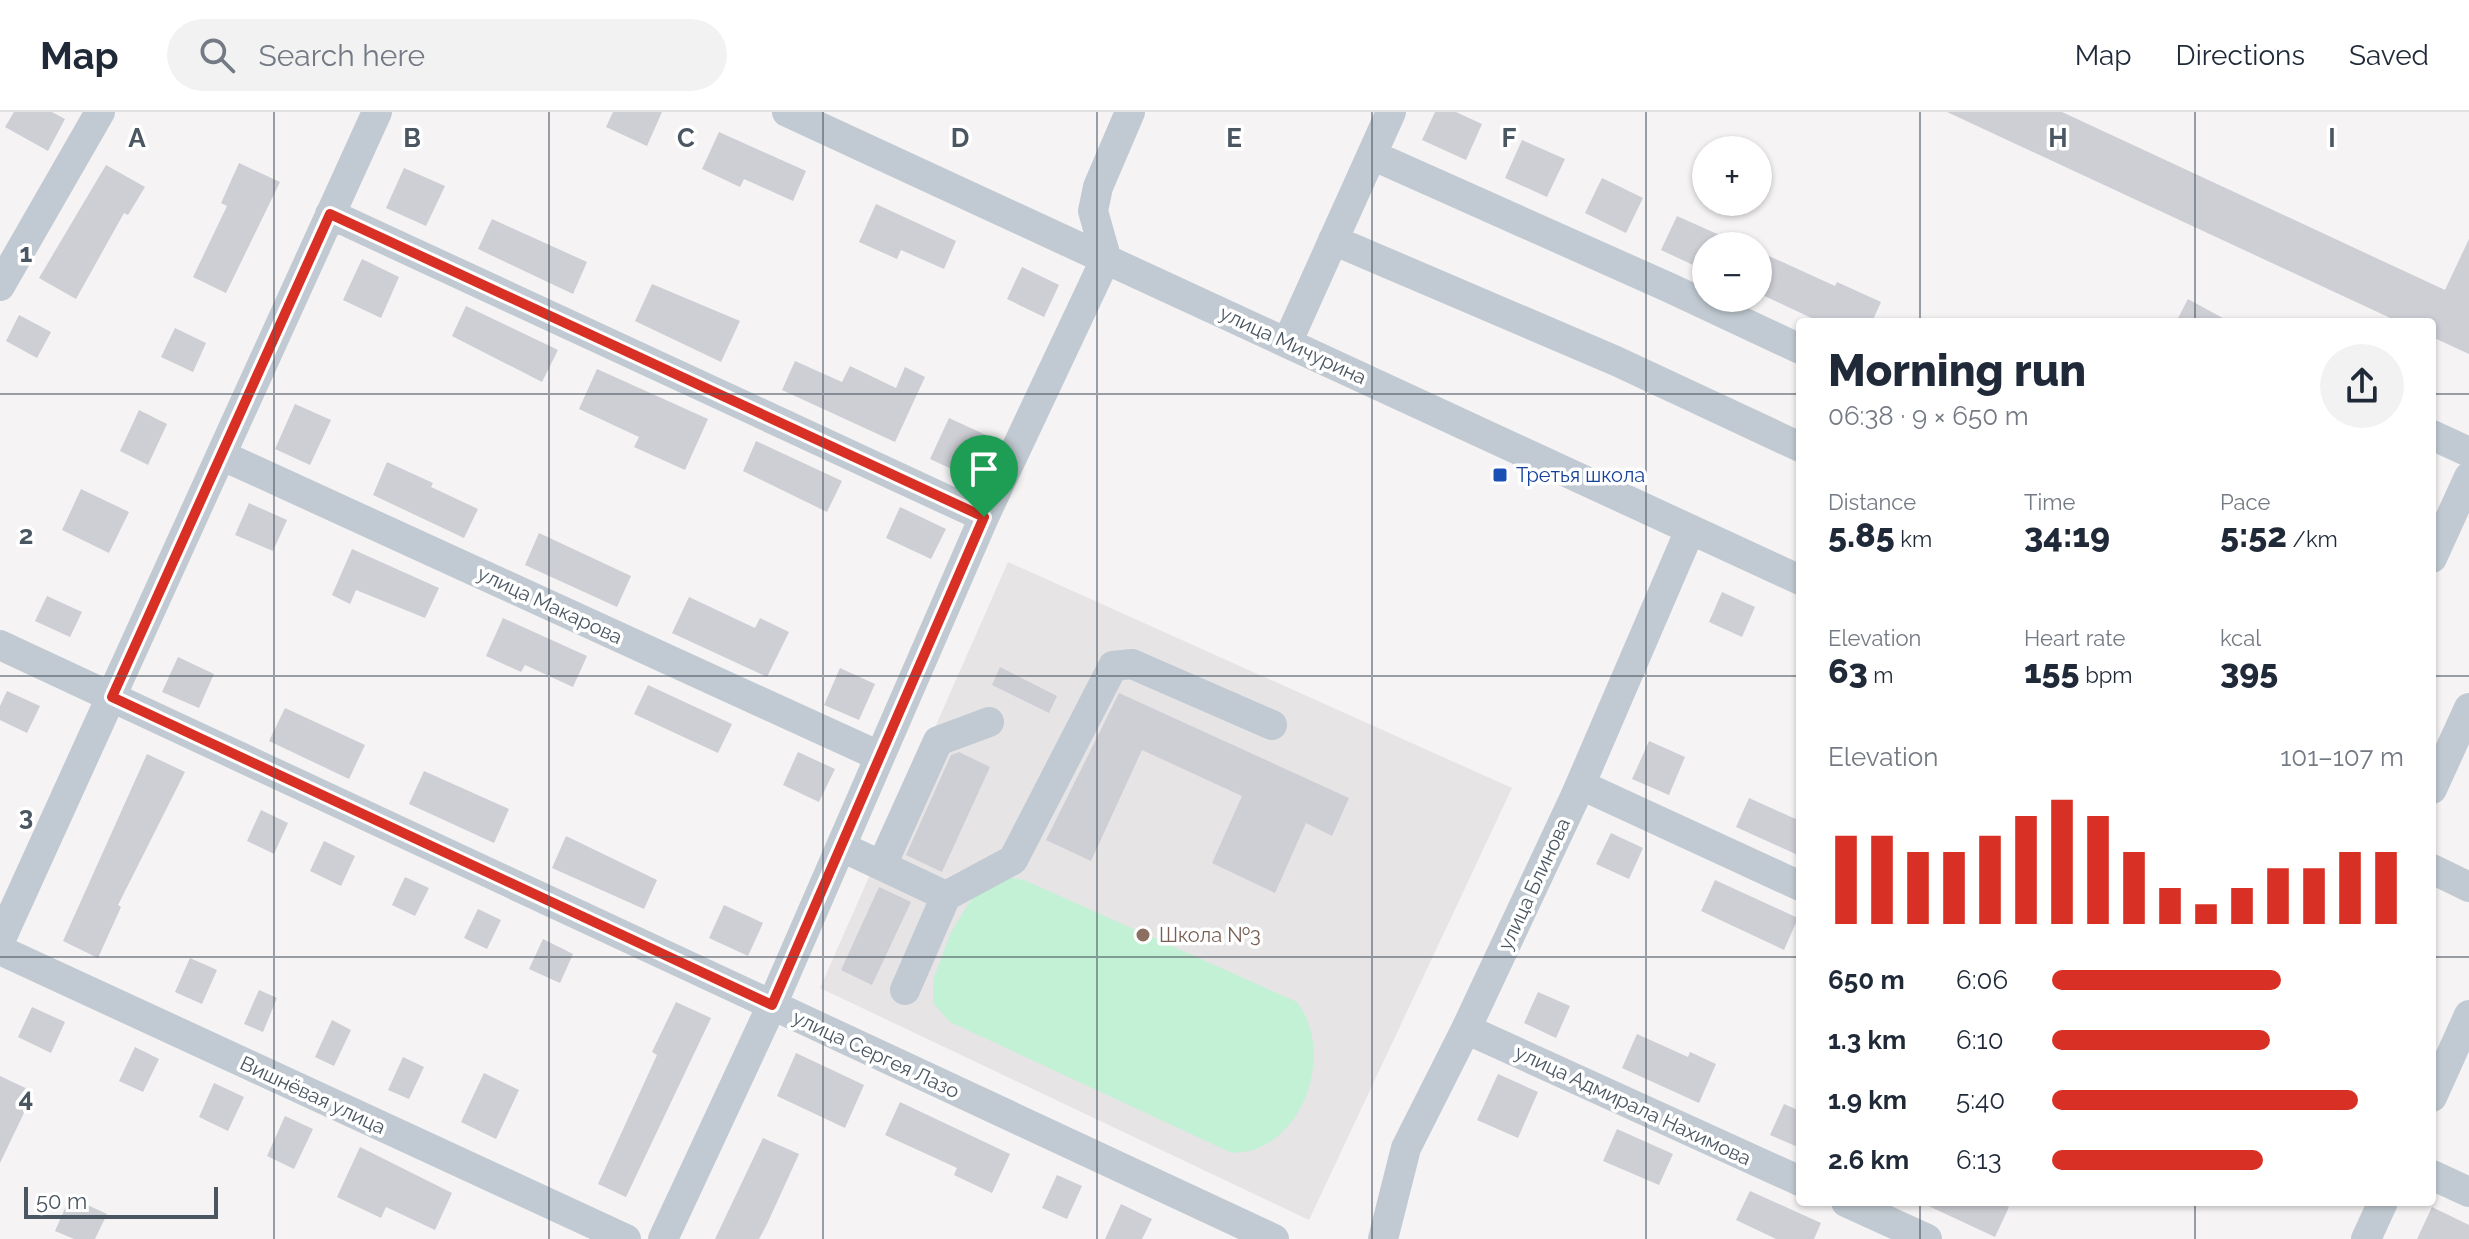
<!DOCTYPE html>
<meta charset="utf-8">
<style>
body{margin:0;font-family:Raleway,sans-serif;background:#f2f2f3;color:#1f2937;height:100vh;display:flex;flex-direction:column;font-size:30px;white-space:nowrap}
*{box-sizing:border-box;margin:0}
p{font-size:26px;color:#747a83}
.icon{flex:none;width:44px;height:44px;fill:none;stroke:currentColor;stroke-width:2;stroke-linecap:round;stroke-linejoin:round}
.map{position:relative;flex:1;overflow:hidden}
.panel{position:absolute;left:1796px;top:206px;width:640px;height:888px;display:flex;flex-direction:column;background:#fff;border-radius:8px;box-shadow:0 2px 6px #0004}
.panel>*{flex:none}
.buttons{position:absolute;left:1692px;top:24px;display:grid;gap:16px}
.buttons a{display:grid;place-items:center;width:80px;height:80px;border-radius:50%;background:#fff;box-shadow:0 2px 6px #0004;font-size:40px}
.scale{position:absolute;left:24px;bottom:20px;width:194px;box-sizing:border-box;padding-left:8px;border:4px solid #4a5661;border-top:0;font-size:22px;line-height:28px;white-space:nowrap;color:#4a5661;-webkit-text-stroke:6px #fff;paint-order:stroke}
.pin{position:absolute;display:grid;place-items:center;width:68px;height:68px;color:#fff;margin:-82px -34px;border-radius:50% 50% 50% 0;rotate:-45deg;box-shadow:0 0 8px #0007}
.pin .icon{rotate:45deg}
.round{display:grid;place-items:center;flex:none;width:84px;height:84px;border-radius:42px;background:#f2f2f3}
.overview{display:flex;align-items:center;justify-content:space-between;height:136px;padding:0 32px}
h1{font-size:44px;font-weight:800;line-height:60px}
.figures{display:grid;grid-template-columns:repeat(3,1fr);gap:12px;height:136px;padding:8px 32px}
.figures div{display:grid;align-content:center}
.figures b{font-size:34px;font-weight:800}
.figures small{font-size:22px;font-weight:400}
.figures p{font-size:22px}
.chart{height:224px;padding:16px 32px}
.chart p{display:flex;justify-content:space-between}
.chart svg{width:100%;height:144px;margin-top:8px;stroke:#d93025;stroke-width:6}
ul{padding:0 32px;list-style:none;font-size:26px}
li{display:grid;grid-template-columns:128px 96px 1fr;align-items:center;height:60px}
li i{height:20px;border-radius:10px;background:#d93025}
header{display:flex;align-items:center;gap:48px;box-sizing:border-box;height:112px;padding:0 40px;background:#fff;border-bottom:2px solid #e0e1e3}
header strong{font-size:38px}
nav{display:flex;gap:44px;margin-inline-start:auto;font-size:28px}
.search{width:560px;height:72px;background:#f2f2f3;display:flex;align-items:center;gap:20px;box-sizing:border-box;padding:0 28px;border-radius:44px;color:#747a83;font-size:30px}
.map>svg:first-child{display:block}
.education{fill:#e6e4e5}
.green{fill:#c3f1d5}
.building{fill:#cdcfd5}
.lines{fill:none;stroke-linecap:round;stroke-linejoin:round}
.minor{stroke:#c1cad2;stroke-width:30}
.route-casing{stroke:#fff;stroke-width:16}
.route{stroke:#d93025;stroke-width:10}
.grid{fill:none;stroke:#4a5661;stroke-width:2;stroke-opacity:0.55}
.transit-dot{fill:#1a4fb4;stroke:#fff;stroke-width:3}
.education-dot{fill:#8d6e63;stroke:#fff;stroke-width:3}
.labels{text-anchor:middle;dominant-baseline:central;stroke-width:7;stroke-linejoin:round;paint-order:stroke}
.street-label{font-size:20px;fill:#4a5661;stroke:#fff}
.transit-label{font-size:20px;fill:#164399;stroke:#fff;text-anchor:start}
.education-label{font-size:20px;fill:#785e54;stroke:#fff;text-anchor:start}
.grid-label{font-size:26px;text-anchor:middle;font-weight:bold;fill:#4a5661;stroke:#fff;stroke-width:7;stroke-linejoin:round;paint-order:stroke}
</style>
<header>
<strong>Map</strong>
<div class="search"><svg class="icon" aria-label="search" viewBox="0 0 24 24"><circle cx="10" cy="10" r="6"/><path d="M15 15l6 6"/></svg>Search here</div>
<nav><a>Map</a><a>Directions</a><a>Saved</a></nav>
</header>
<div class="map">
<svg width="2469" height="1127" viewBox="0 0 2469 1127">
<rect width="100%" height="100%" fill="#f5f3f3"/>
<path class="education" d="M 1008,450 L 1512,676 L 1309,1108 L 820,876 Z"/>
<path class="green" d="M 1001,764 L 1024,768 L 1297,890 C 1331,935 1311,1015 1256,1037 C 1249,1040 1239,1040 1232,1041 L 950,910 L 933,891 L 933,868 L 951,820 L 967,794 L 985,771 Z"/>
<path class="building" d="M 14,0 L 52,0 L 65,7 L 48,39 L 5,15 Z
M 613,0 L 662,0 L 647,34 L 606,15 Z
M 1435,0 L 1456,0 L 1482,12 L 1466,48 L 1422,28 Z
M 1947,0 L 2062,0 L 2445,178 L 2469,127 L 2469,242 L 2432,225 L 2432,210 L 2399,210 Z
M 719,20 L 806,59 L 793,89 L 744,67 L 740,75 L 702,57 Z
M 1522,28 L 1565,47 L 1547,85 L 1505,66 Z
M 239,51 L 280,70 L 226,181 L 193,165 L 227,94 L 221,91 Z
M 106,53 L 145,75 L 128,103 L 124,101 L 76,187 L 39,166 Z
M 404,56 L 445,74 L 426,114 L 386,96 Z
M 1602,66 L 1643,86 L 1626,121 L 1585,101 Z
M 876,92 L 956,129 L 944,157 L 901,138 L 897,147 L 859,130 Z
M 1677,104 L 1744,134 L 1706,134 L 1706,159 L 1661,138 Z
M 492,107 L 587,150 L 573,182 L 478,137 Z
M 1758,139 L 1835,174 L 1837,170 L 1881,190 L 1872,210 L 1820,210 L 1758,181 Z
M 362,147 L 399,165 L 381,206 L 343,188 Z
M 1022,155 L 1059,173 L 1044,205 L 1007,187 Z
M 652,172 L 740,209 L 721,250 L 635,209 Z
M 2188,187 L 2230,210 L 2176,210 Z
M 466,194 L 558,238 L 542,270 L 452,224 Z
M 19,203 L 51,220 L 37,246 L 6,229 Z
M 175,216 L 206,231 L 193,260 L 161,245 Z
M 795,249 L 842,270 L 850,254 L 896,276 L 905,255 L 925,265 L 895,330 L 782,278 Z
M 597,257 L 708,307 L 685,358 L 634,335 L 639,325 L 579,297 Z
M 295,292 L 331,308 L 310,353 L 275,337 Z
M 139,298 L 167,312 L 148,353 L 120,339 Z
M 949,306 L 988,324 L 969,365 L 930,347 Z
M 756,329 L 842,369 L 827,400 L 743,359 Z
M 387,350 L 433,371 L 431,375 L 478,397 L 464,426 L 373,383 Z
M 81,377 L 129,400 L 109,441 L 62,418 Z
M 249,391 L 287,408 L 273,439 L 235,423 Z
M 900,395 L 946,417 L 931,447 L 886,426 Z
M 539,421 L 631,464 L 617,495 L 525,453 Z
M 352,437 L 439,476 L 425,506 L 356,478 L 350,492 L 332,483 Z
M 1722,480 L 1755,495 L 1742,525 L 1709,510 Z
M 47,484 L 82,500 L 70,525 L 35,509 Z
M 689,485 L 755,516 L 760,506 L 789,520 L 767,565 L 672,521 Z
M 503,506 L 587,544 L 573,575 L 525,553 L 521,560 L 486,544 Z
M 178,545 L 214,562 L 199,596 L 162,580 Z
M 1000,555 L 1057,584 L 1049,601 L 992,573 Z
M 840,556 L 875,572 L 859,608 L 824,593 Z
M 648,573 L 732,612 L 718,641 L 634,602 Z
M 7,579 L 40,594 L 27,621 L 0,608 L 0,594 Z
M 1119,581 L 1349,686 L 1332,724 L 1306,711 L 1275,781 L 1212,751 L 1242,684 L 1142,638 L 1091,749 L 1046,728 Z
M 285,596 L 365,633 L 349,667 L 269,629 Z
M 1649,629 L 1685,645 L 1669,683 L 1632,667 Z
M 798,640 L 835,657 L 819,690 L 783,673 Z
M 959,640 L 990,655 L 942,760 L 906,743 L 951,643 Z
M 147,642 L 185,660 L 118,793 L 121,795 L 98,846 L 63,829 Z
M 424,659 L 509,697 L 494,731 L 409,692 Z
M 1749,686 L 1800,709 L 1800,744 L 1736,715 Z
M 261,698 L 288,711 L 274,742 L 247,729 Z
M 1611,721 L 1643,736 L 1629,767 L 1596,752 Z
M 566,724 L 657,768 L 644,797 L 552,756 Z
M 324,729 L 355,744 L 341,774 L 310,759 Z
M 405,765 L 429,776 L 415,804 L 392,793 Z
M 1715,768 L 1798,806 L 1784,838 L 1701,799 Z
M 879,775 L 911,790 L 872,873 L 841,858 Z
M 724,793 L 763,811 L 748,844 L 709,826 Z
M 478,797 L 501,808 L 487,837 L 464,826 Z
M 543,827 L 573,842 L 560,871 L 529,857 Z
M 190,846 L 217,858 L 202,892 L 175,880 Z
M 259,878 L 277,886 L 263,920 L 244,912 Z
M 1538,880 L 1570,894 L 1556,926 L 1524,911 Z
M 676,890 L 711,906 L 626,1085 L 598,1072 L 657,943 L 652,940 Z
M 32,895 L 65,910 L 51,941 L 18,925 Z
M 332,908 L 351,918 L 334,954 L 315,945 Z
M 1637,922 L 1688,945 L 1690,940 L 1716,952 L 1699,991 L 1622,956 Z
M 135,935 L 159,947 L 143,980 L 119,969 Z
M 796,941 L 864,973 L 845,1016 L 777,984 Z
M 403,945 L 424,955 L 409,987 L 388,978 Z
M 484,961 L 519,978 L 496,1027 L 461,1010 Z
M 1498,962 L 1538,980 L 1518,1026 L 1477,1008 Z
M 0,964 L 34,980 L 0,1051 Z
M 214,971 L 244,985 L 228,1019 L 199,1005 Z
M 900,990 L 1010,1042 L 992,1081 L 954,1063 L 957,1056 L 885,1023 Z
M 1784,992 L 1800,999 L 1800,1036 L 1770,1023 Z
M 285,1004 L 313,1017 L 294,1057 L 267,1044 Z
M 1617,1017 L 1673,1042 L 1659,1073 L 1603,1049 Z
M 763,1026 L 799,1042 L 767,1112 L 759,1127 L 715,1127 Z
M 360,1035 L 452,1081 L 435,1118 L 386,1095 L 381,1106 L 337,1085 Z
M 1057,1063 L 1082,1074 L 1067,1107 L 1042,1096 Z
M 1750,1079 L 1821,1111 L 1814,1127 L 1776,1127 L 1736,1108 Z
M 70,1085 L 107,1102 L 95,1127 L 74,1127 L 55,1119 Z
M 1920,1090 L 1996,1090 L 2009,1095 L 1995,1125 Z
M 1121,1092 L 1152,1107 L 1142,1127 L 1105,1127 Z
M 2432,1095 L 2469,1113 L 2469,1127 L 2417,1127 Z"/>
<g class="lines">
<path class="minor" d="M 787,0 L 1800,468
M 1372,43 L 1670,176 L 1800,237
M 330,102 L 984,405
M 1333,128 L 1616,249 L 1800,335
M 1106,145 L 1093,99 L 1098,75 L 1130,0
M 0,174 L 100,0
M 1287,231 L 1391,0
M 2432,323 L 2469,340
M 221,343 L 879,644
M 2432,446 L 2469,365
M 0,533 L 1274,1127
M 1581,673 L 1800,774
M 2432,677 L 2469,596
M 842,735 L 946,784 L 1013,748 L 1113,554 L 1132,552 L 1272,613
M 882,753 L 938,629 L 989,610
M 2432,757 L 2469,775
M 0,829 L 377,0
M 0,838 L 626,1127
M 905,878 L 946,784
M 1466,917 L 1800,1069
M 2432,985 L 2469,903
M 2432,1063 L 2469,1080
M 1846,1090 L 1927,1127
M 663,1127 L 772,893 L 984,405 L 1106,146
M 1383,1127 L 1406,1036 L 1466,917 L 1575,685 L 1690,418
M 2366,1127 L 2383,1090"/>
</g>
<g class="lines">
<defs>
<path id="route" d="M 330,102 L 984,405 L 772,893 L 112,585 Z"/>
</defs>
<use href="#route" class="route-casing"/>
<use href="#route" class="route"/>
</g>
<path class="grid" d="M 274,0 L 274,1127M 549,0 L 549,1127M 823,0 L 823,1127M 1097,0 L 1097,1127M 1372,0 L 1372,1127M 1646,0 L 1646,1127M 1920,0 L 1920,210M 2195,0 L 2195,210M 0,282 L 1800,282M 2432,282 L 2469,282M 0,564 L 1800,564M 2432,564 L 2469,564M 0,845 L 1800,845M 2432,845 L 2469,845M 1920,1090 L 1920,1127M 2195,1090 L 2195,1127"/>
<rect class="transit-dot" x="1492" y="355" width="16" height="16" rx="4"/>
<circle class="education-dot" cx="1143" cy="823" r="8"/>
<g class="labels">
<g class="street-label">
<text transform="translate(1293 233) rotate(25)">улица Мичурина</text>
<text transform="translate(550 493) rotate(25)">улица Макарова</text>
<text transform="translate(1534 772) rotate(-65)">улица Блинова</text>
<text transform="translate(876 942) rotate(25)">улица Сергея Лазо</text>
<text transform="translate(313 983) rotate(25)">Вишнёвая улица</text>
<text transform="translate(1633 993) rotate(25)">улица Адмирала Нахимова</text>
</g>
<g class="transit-label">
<text x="1516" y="363">Третья школа</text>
</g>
<g class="education-label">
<text x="1159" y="823">Школа №3</text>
</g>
</g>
<g class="grid-label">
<text x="137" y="35">A</text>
<text x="412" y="35">B</text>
<text x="686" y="35">C</text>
<text x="960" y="35">D</text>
<text x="1234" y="35">E</text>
<text x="1509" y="35">F</text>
<text x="2058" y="35">H</text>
<text x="2332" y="35">I</text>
<text x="26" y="150">1</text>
<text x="26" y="432">2</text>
<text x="26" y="713">3</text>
<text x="26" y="995">4</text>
</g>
</svg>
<div class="buttons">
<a>+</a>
<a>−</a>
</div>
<div class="scale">50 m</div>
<div class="pin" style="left:984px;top:405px;background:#1e9e55"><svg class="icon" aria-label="arrive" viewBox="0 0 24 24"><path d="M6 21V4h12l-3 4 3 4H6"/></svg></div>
<section class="panel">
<div class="overview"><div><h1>Morning run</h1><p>06:38 · 9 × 650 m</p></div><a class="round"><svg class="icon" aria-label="share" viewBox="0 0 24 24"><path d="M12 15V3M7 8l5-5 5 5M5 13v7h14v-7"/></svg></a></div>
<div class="figures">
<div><p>Distance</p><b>5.85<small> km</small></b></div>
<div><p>Time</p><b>34:19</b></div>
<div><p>Pace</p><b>5:52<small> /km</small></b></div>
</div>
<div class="figures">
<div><p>Elevation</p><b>63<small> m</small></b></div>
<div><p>Heart rate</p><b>155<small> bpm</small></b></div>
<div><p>kcal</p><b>395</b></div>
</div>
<div class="chart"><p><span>Elevation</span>101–107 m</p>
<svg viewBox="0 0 160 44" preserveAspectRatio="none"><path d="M5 44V17M15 44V17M25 44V22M35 44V22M45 44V17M55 44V11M65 44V6M75 44V11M85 44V22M95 44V33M105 44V38M115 44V33M125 44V27M135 44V27M145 44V22M155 44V22"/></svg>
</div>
<ul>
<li><b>650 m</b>6:06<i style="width:65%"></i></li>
<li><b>1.3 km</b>6:10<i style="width:62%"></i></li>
<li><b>1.9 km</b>5:40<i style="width:87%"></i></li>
<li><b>2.6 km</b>6:13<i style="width:60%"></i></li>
</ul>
</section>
</div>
